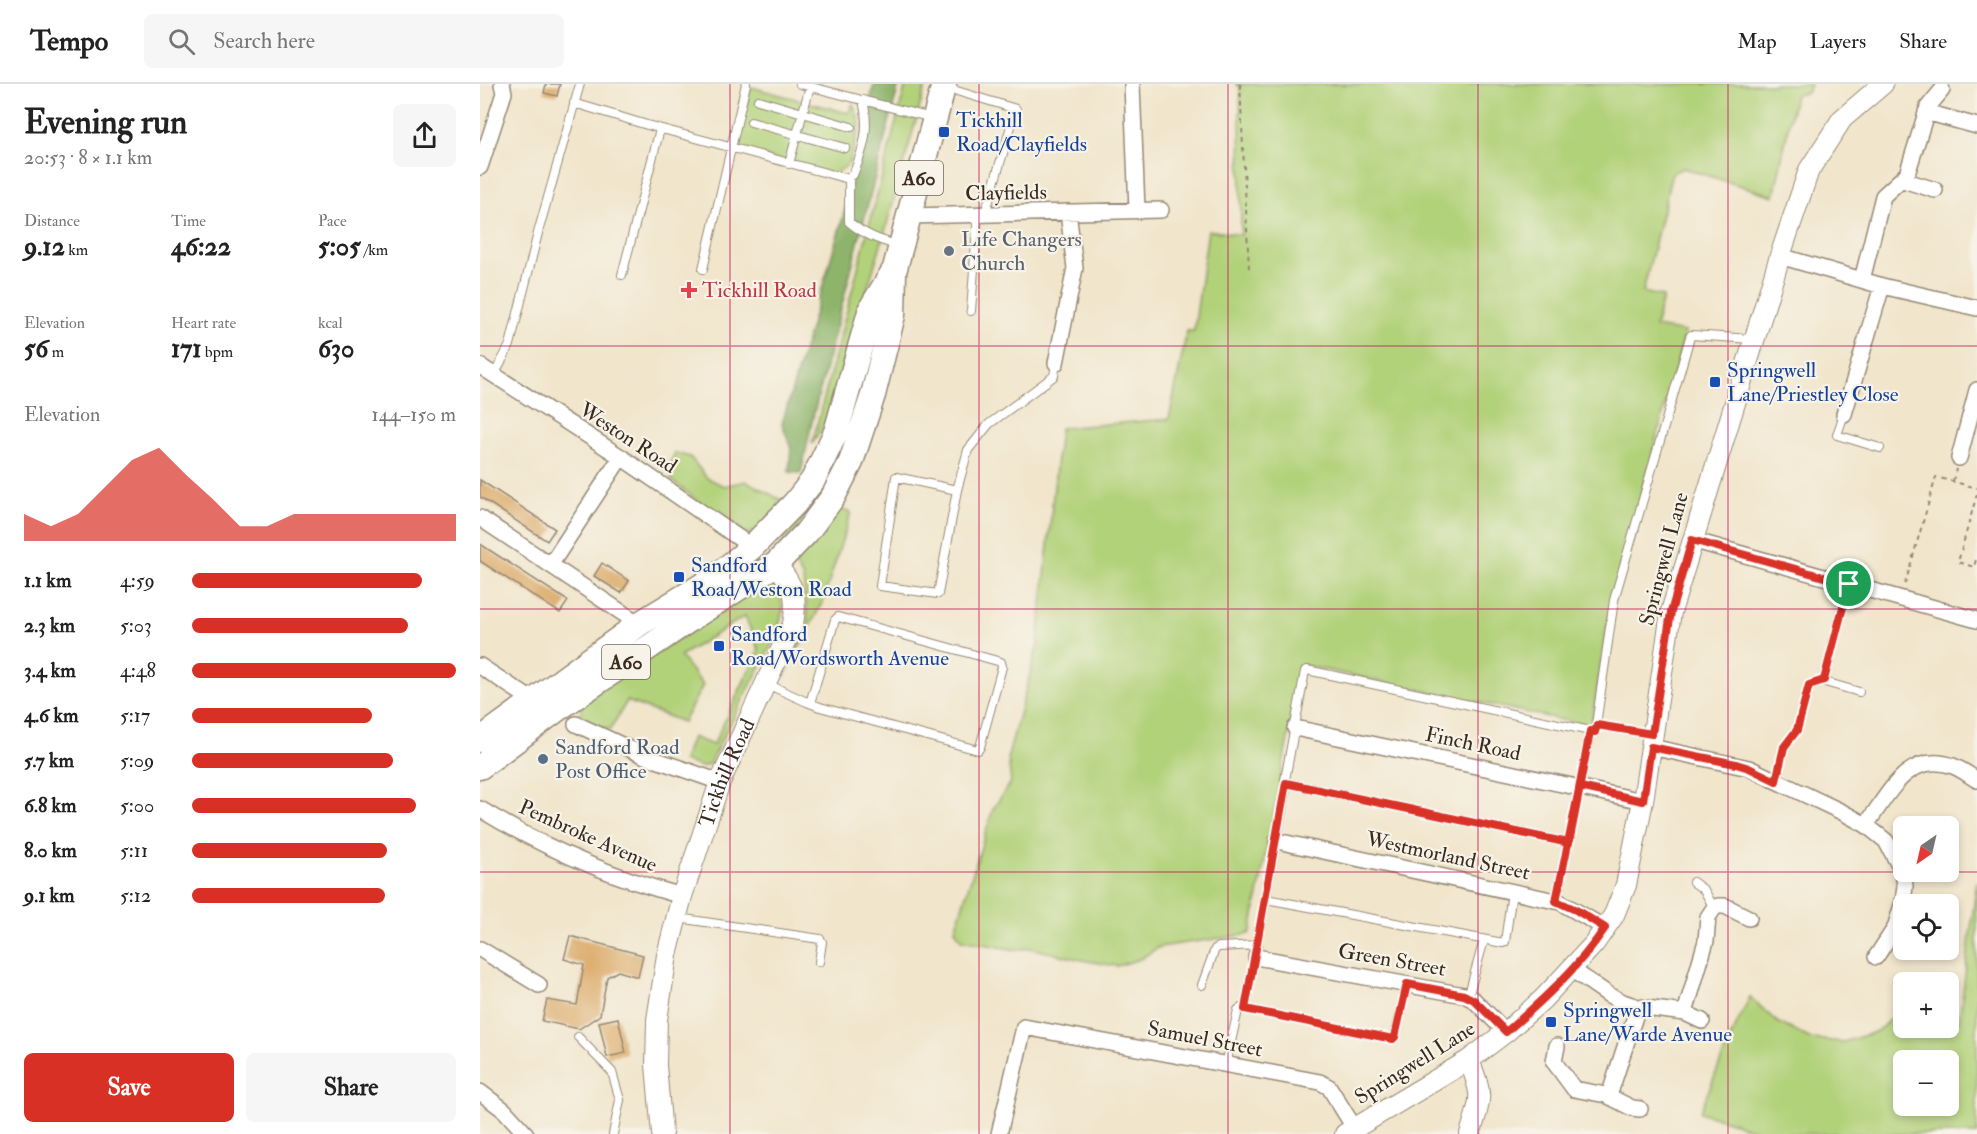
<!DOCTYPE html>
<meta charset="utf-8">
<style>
body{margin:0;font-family:"IM FELL Double Pica",serif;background:#f6f6f6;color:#222;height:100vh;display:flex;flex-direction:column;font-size:22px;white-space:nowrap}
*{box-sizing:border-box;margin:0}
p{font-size:20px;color:#767676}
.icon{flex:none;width:33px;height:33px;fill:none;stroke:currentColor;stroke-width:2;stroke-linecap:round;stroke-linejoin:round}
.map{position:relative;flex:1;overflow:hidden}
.side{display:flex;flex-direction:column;background:#fff;width:480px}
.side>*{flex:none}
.needle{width:39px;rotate:214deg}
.controls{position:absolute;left:1413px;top:732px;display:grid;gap:12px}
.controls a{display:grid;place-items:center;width:66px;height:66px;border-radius:9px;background:#fff;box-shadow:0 3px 9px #0003;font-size:30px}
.pin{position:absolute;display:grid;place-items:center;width:51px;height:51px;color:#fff;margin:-26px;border:3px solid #fff;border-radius:50%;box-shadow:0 2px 6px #0007}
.round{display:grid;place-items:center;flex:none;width:63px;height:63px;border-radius:9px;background:#f6f6f6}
.summary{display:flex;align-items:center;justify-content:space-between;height:102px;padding:0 24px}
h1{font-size:33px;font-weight:700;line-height:45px}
.metrics{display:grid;grid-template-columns:repeat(3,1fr);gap:9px;height:102px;padding:6px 24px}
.metrics div{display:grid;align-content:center}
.metrics b{font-size:26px;font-weight:700}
.metrics small{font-size:16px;font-weight:400}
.metrics p{font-size:16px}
.chart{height:168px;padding:12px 24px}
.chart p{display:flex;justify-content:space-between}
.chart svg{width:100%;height:108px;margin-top:6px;fill:#d93025;opacity:.7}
.primary-button{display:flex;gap:12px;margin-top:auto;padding:12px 24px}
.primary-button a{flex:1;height:69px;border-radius:9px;background:#d93025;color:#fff;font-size:24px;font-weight:700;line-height:69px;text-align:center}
.primary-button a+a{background:#f6f6f6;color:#222}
ul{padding:0 24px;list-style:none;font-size:20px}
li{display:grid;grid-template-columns:96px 72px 1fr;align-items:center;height:45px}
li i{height:15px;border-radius:8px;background:#d93025}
header{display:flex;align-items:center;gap:36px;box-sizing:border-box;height:84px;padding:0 30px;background:#fff;border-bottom:2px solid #e0e0e0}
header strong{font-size:28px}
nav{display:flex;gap:33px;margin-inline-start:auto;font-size:21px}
.search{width:420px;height:54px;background:#f6f6f6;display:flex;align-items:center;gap:15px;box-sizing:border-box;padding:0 21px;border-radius:9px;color:#767676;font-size:22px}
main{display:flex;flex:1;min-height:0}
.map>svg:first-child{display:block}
.green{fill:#b2d27a;stroke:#767e4c;stroke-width:1.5;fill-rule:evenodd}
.forest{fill:#8db46a;stroke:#646f44;stroke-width:1.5}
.building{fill:#daa763}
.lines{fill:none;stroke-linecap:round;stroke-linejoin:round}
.service-casing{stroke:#968874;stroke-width:10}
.minor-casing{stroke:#968874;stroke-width:18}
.tertiary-casing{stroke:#968874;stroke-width:22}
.primary-casing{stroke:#968874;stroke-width:27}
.path{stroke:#968874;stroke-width:2;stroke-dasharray:4.5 4.5;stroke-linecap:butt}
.service{stroke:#fff;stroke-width:8}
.minor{stroke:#fff;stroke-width:15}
.tertiary{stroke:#fff;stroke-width:20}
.primary{stroke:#fff;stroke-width:24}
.route-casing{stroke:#fff;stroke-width:12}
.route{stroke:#d93025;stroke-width:8}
.grid{fill:none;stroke:#c2185b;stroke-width:1.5;stroke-opacity:0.55}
.transit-dot{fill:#1a4fb4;stroke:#f7f3e8;stroke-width:2}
.worship-dot{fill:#6b7280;stroke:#f7f3e8;stroke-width:2}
.health-dot{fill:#e0444e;stroke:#f7f3e8;stroke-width:2}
.service-dot{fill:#5c6f8a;stroke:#f7f3e8;stroke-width:2}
.labels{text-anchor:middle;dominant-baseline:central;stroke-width:4.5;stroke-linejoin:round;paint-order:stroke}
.shield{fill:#f7f3e8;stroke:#73665b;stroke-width:1.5}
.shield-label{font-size:20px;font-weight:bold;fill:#3b2a1e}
.transit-label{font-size:21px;fill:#164399;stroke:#f7f3e8;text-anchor:start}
.street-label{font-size:21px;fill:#3b2a1e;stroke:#f7f3e8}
.worship-label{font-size:21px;fill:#5b616d;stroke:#f7f3e8;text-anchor:start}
.health-label{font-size:21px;fill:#be3a42;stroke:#f7f3e8;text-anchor:start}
.service-label{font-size:21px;fill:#4e5e75;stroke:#f7f3e8;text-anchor:start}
</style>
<header>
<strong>Tempo</strong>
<div class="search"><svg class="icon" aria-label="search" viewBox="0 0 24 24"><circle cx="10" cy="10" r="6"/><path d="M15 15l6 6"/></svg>Search here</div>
<nav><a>Map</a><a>Layers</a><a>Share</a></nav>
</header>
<main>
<section class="side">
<div class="summary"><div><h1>Evening run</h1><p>20:53 · 8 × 1.1 km</p></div><a class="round"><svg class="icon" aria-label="share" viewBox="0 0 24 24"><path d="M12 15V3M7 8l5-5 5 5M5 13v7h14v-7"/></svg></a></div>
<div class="metrics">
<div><p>Distance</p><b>9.12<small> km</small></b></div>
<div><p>Time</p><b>46:22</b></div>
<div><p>Pace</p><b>5:05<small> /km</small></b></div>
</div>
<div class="metrics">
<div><p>Elevation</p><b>56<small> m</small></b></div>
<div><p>Heart rate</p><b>171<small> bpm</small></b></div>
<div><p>kcal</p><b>630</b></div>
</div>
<div class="chart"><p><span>Elevation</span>144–150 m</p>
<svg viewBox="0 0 160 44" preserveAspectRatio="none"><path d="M0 44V33L10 38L20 33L30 22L40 11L50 6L60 17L70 27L80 38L90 38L100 33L110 33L120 33L130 33L140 33L150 33L160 33V44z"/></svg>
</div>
<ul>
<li><b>1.1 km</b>4:59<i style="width:87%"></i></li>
<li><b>2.3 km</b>5:03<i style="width:82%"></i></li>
<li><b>3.4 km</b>4:48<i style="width:100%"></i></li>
<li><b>4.6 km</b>5:17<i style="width:68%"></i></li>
<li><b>5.7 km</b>5:09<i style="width:76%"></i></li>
<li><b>6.8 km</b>5:00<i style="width:85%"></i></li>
<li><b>8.0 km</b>5:11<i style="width:74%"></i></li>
<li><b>9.1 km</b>5:12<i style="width:73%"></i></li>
</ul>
<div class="primary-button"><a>Save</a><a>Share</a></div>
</section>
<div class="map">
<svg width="1497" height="1050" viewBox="0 0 1497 1050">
<rect width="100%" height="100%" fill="#f7f3e8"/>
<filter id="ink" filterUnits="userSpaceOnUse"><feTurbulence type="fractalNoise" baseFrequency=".0167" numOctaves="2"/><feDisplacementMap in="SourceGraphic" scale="12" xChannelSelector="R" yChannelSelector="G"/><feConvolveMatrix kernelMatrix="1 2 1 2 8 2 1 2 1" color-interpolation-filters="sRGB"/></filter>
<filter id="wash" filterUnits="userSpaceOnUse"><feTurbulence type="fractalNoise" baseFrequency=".008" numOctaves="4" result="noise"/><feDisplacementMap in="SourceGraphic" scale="24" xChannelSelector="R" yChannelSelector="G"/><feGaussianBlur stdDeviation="1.35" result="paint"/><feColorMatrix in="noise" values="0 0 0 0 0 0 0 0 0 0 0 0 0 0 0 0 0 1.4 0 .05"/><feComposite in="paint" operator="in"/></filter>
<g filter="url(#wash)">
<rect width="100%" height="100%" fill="#f1e5cb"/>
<path class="green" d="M 426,0 L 446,0 L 405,147 L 347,336 L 332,360 Z
M 756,0 L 1330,0 L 1327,9 L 1315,11 L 1294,112 L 1203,84 L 1192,89 L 1163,208 L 1183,213 L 1175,243 L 1205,248 L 1128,534 L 1111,642 L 822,581 L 771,847 L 769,850 L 679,863 L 660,875 L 637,882 L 607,877 L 550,864 L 536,866 L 481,856 L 475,846 L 513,725 L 531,698 L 528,672 L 558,560 L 580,344 L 689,335 L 707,247 L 714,247 L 728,146 L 761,151 L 760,3 Z
M 271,3 L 368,29 L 373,20 L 380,40 L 369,80 L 353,91 L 255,64 Z
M 358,364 L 365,376 L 312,451 L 297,459 L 290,458 Z
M 195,369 L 210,373 L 227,394 L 244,402 L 266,397 L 305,418 L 276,449 L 265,449 L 227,424 L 191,396 L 191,377 Z
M 367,401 L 362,426 L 371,428 L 343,517 L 304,593 L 328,538 L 323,494 L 313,477 Z
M 283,501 L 294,502 L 300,512 L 303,524 L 297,551 L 229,680 L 222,683 L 203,677 L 212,653 L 233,661 L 279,566 L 265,532 L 200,572 L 223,601 L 203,638 L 147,617 L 130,646 L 107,638 L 100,630 L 103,615 Z
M 1497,797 L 1497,1050 L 1282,1050 L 1266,1043 L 1220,1028 L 1252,950 L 1270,913 L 1297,938 L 1331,955 L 1364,958 L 1398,947 L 1412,933 L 1423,934 L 1424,944 L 1468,944 L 1469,938 L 1479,938 ZM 1424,976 L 1468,976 L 1468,1022 L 1424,1022 Z"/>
<path class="forest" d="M 394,0 L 419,0 L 333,333 L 321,389 L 309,388 L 311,363 L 302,340 L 366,123 Z"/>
<g id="blocks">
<path class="building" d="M 66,0 L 80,0 L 77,12 L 64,9 Z
M 0,396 L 75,445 L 67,457 L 0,413 Z
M 0,460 L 88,517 L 80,529 L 0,477 Z
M 122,479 L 149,497 L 141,509 L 114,492 Z
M 90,852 L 163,871 L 158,893 L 138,887 L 127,893 L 120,931 L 99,945 L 62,937 L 67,916 L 97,921 L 104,881 L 84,875 Z
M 138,934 L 146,969 L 127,973 L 119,938 Z"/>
</g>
</g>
<g filter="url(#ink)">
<use href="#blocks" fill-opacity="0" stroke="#968874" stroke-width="1.5"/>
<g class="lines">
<defs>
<path id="service" d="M 320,0 L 452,34
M 467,4 L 536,25 L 505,130
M 278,16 L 371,43
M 94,19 L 167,41 L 365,94 L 373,91 C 384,64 390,45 383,16
M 271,38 L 365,64
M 309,80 L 330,2
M 369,94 L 369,138 C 384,151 400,156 419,162
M 223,185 L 266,0
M 142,191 L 180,45
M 491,227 L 498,130
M 14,291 L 30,261 L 59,145 L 100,0
M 1364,330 L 1357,351 L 1400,364
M 477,406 L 416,393 L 400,502 L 458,510 L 477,406 L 488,366 L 509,340 L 574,292 L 576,279
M 1369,500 L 1344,596 L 1345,598 L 1379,608
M 287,600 L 327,618 L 340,623 L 498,666 L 500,663 L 522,583 L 521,578 L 358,533 L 355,536 L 330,619
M 1117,641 L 1171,650
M 806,699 L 1089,759
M 1213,798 L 1224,806 L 1234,824
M 786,815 L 1023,859 L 1025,858 L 1032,808
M 1076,817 L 1100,703 L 1110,647
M 198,834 L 340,855 L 342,858 L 339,878
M 722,901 L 735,865 L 739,863 L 778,861
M 988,913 L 1004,856
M 765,925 L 806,704 L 805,696 L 825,587 L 827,586 L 1115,648 L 1134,516 L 1210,253 L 1211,251 L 1272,255
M 98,953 L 132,988 L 140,1016 L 133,1050
M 746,981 L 758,926 L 761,924 L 913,955 L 915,953 L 927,900"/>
<path id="minor" d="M 652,0 L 657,126
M 1446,28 L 1497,42
M 0,83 L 24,9 L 22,0
M 1423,96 L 1455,106
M 429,132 L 681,126
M 1300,172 L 1402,202 L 1497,224
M 1382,196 L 1403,112 L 1427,90 L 1448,23 L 1462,6
M 576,279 L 595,184 L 588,128
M 0,282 L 141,373 L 272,463
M 1364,330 L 1402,202
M 1479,374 L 1497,306
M 0,434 L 159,540
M 1212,456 L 1497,536
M 71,480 L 141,373
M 0,582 L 52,616
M 96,640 L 165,672 L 240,698
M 815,644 L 1163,717
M 1171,663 L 1269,684 L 1362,728 L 1386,741 L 1406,757 L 1423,789 L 1425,802 L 1423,818 L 1415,844 L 1396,873
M 0,725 C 62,763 132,793 202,812
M 1386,741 C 1408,711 1428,666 1473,682 C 1481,685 1489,691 1497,696
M 797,757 L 1080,818 L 1125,844
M 0,865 L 59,901
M 776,873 L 984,911 L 994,916 L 1026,948
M 1091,885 L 1129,911 L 1143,918 L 1158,923 L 1205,929 L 1222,937
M 1205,929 L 1226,857 L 1228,833 L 1234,824 L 1238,822 L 1245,822 L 1269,834
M 1077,962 L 1074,978 L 1094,1005 L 1126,1011 L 1152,1024 L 1160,1025
M 0,1008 L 24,1026 L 46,1050
M 1129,1012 L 1158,923
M 519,1050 L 544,943 L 840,998 L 849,1003 L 875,1045"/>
<g id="tertiary">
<path d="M 989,976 C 1003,1012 1002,1013 990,1050"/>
<path id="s1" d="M 182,1050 L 176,981 L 177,936 L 187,871 L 202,812 L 240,698 L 313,540 C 318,512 314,502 296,480"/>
<path d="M 865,1050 L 989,976 L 1026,948 L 1063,915 L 1114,860 L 1134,831 L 1146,801 L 1163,717 L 1191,528 L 1300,172 L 1329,86 L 1362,35 L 1403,0"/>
</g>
<path id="primary" d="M 0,656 L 159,540 L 236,493 L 272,463 L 315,419 L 333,396 L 356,348 L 391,224 L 413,188
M 0,683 L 79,624 L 212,534 L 296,480 L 326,449 L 353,413 L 371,378 L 393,311 L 413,231 L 414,188 L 464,0"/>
</defs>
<use href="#service" class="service-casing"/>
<use href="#minor" class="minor-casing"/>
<use href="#tertiary" class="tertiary-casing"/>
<use href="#primary" class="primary-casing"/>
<path class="path" d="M 760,0 L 769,186
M 1473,397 L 1476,385
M 1497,410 L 1478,478 L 1494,483 L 1497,472
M 1425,500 L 1456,393 L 1497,404
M 1299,684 L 1304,663 L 1317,646 L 1329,601 L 1335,599"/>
<use href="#service" class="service"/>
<use href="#minor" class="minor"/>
<use href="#tertiary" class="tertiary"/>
<use href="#primary" class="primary"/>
</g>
</g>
<g class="lines" filter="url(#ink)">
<defs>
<path id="route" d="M 1369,500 L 1344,596 L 1329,601 L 1317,646 L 1304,663 L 1296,697 L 1269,684 L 1256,680 L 1171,663 L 1163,717 L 1100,703 L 1089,759 L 806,699 L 765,925 L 913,955 L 915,953 L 927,900 L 984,911 L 994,916 L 1026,948 C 1062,917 1098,884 1125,844 L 1096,826 L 1076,817 C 1088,760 1100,704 1110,647 L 1115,648 L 1117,641 L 1172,650 L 1191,528 L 1212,456 L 1369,500"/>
</defs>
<use href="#route" class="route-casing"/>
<use href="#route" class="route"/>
</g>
<path class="grid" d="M 250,0 L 250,1050M 499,0 L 499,1050M 748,0 L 748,1050M 998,0 L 998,1050M 1248,0 L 1248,1050M 0,262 L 1497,262M 0,525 L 1497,525M 0,788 L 1424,788M 1424,788 L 1468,788M 1468,788 L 1497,788"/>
<g class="transit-dot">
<rect x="458" y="42" width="12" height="12" rx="3"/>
<rect x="1229" y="292" width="12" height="12" rx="3"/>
<rect x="193" y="487" width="12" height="12" rx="3"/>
<rect x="233" y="556" width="12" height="12" rx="3"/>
<rect x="1065" y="932" width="12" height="12" rx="3"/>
</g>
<circle class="worship-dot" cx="469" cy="167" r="6"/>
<path class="health-dot" d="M206 197h6v6h6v6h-6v6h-6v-6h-6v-6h6z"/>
<circle class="service-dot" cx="63" cy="675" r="6"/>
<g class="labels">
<g class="shield">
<rect x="415" y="77" width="48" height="34" rx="4.5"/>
<rect x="122" y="561" width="48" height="34" rx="4.5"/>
</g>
<g class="shield-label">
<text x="439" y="94">A60</text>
<text x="146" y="578">A60</text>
</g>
<g class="transit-label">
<text x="476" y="36">Tickhill<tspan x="476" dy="24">Road/Clayfields</tspan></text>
<text x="1247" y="286">Springwell<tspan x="1247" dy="24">Lane/Priestley Close</tspan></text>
<text x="211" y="481">Sandford<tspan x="211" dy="24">Road/Weston Road</tspan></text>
<text x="251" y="550">Sandford<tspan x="251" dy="24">Road/Wordsworth Avenue</tspan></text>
<text x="1083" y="926">Springwell<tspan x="1083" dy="24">Lane/Warde Avenue</tspan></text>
</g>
<g class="street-label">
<text transform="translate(526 109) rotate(-1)">Clayfields</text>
<text transform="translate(148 354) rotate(33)">Weston Road</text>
<text transform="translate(1184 475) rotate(-75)">Springwell Lane</text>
<text transform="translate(993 660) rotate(12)">Finch Road</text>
<text stroke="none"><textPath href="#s1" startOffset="372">Tickhill Road</textPath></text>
<text transform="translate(108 752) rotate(24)">Pembroke Avenue</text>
<text transform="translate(968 772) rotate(12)">Westmorland Street</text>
<text transform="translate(912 876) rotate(10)">Green Street</text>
<text transform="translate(725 955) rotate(11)">Samuel Street</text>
<text transform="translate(935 979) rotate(-32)">Springwell Lane</text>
</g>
<g class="worship-label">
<text x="481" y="155">Life Changers<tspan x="481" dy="24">Church</tspan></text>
</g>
<g class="health-label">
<text x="222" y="206">Tickhill Road</text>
</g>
<g class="service-label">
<text x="75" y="663">Sandford Road<tspan x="75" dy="24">Post Office</tspan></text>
</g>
</g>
</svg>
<div class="controls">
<a><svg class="needle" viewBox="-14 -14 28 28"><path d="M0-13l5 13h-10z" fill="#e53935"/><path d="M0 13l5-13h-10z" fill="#767676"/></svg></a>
<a><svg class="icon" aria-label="locate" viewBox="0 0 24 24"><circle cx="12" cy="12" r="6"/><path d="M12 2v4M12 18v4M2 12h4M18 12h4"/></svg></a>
<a>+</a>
<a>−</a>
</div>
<div class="pin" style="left:1369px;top:500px;background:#1e9e55"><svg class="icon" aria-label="arrive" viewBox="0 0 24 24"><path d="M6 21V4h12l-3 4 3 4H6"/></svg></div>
</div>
</main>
